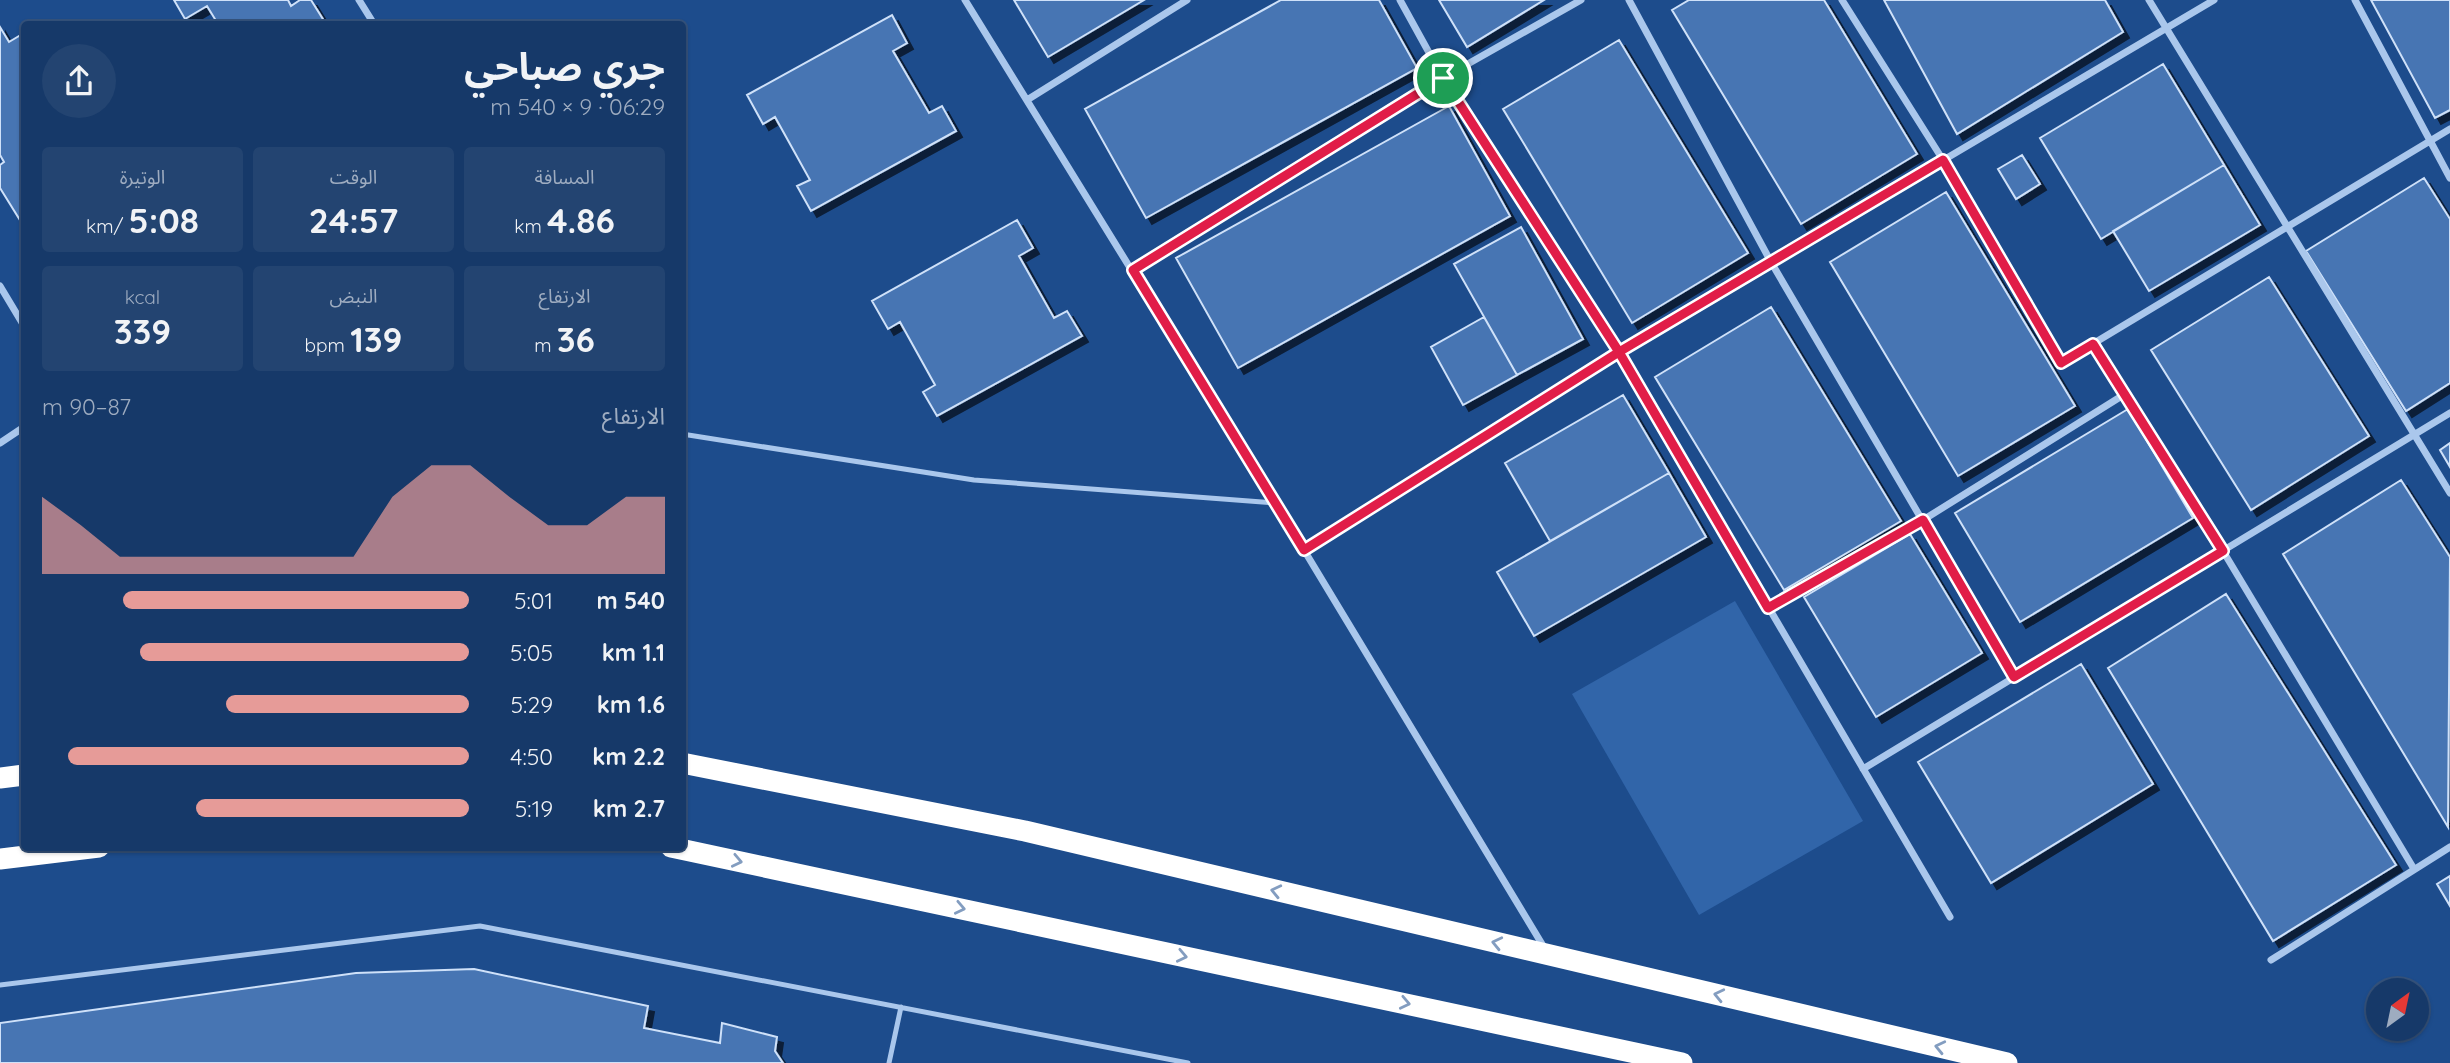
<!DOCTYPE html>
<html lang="ar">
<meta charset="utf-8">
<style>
body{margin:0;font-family:Quicksand,"Noto Sans Arabic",sans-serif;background:#234471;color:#f1f3f6;direction:rtl;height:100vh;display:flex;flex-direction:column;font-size:26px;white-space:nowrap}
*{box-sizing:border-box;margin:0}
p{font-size:23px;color:#9eacc0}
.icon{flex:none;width:38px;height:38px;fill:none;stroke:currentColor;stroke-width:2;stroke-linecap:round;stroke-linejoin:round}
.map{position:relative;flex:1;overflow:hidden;direction:ltr}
.details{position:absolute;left:21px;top:21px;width:665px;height:830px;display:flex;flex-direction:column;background:#163969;border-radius:7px;box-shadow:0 2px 5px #0004,0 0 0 2px #35537d;direction:rtl}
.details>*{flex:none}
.needle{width:46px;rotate:33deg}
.fabs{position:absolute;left:2366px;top:978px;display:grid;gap:14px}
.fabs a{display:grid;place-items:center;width:63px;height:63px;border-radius:50%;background:#163969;box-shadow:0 2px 5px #0004,0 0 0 2px #35537d;font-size:35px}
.pin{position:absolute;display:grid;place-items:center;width:60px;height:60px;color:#fff;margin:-30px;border:4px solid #fff;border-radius:50%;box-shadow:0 2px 7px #0007}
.round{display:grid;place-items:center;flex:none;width:74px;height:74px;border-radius:37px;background:#234471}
.headline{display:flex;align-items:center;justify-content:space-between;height:119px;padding:0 21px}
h1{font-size:38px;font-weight:700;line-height:52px}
.figures{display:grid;grid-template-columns:repeat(3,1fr);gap:10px;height:119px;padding:7px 21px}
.figures div{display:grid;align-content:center;border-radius:7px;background:#234471;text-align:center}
.figures b{font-size:35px;font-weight:700}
.figures small{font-size:19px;font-weight:400}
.figures p{font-size:19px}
.chart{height:196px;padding:14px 21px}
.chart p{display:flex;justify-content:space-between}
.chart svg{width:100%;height:126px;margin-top:7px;fill:#e69b98;opacity:.7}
ul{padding:0 21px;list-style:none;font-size:23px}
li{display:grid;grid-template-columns:112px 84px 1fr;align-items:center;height:52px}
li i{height:18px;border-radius:9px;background:#e69b98}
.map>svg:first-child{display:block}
.green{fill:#3165a9}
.building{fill:#4675b3;stroke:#cfe1f9;stroke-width:2;filter:url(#shadow)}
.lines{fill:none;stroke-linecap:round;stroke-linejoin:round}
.lane{stroke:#aac7ec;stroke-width:5}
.street{stroke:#aac7ec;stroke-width:7}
.highway{stroke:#fff;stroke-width:21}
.oneway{stroke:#839dc0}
.route-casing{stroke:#fff;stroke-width:14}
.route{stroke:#e11d48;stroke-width:9}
</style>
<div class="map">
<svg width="2450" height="1063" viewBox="0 0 2450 1063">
<defs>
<filter id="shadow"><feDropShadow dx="6" dy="6" stdDeviation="0" flood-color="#0009"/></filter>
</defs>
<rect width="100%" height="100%" fill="#1d4c8c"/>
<path class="green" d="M 1735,601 L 1863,821 L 1699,915 L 1572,694 Z"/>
<path class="building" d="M 174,0 L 288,0 L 291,6 L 300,0 L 311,0 L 326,24 L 218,24 L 207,6 L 185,19 Z
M 1014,0 L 1144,0 L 1048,57 Z
M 1281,0 L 1379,0 L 1417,68 L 1146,218 L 1085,109 Z
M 1439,0 L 1544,0 L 1467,47 Z
M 1689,0 L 1824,0 L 1917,154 L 1801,224 L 1672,10 Z
M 1884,0 L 2105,0 L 2123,32 L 1957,134 Z
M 2371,0 L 2450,0 L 2450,110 L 2435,118 Z
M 892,15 L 907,43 L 893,51 L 929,113 L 942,106 L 956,131 L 811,211 L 797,186 L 810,180 L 775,117 L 763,124 L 747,95 Z
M 0,27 L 9,42 L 24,33 L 23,225 L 0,188 L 0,165 L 4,162 L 0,155 Z
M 1619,40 L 1748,253 L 1632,323 L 1503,109 Z
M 2163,64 L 2224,165 L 2101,239 L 2040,138 Z
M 1449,106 L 1510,216 L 1238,368 L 1176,258 Z
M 2022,155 L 2040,184 L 2016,199 L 1998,169 Z
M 2224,165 L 2260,225 L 2149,291 L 2113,231 Z
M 2424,178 L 2450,219 L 2450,383 L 2406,411 L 2306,251 Z
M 1946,192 L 2075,406 L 1958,476 L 1830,262 Z
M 1017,220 L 1033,248 L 1019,256 L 1054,318 L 1067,311 L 1082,336 L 937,416 L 923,392 L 935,385 L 900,322 L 888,329 L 872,301 Z
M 1521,227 L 1583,339 L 1517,375 L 1454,264 Z
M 2269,277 L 2369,436 L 2251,510 L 2151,350 Z
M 1771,307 L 1901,521 L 1784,590 L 1655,377 Z
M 1484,317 L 1517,375 L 1463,405 L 1431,347 Z
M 1623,395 L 1669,473 L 1550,541 L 1505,463 Z
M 2128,409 L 2193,518 L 2020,622 L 1955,513 Z
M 2450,443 L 2450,467 L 2440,450 Z
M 1669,473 L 1706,537 L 1534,636 L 1497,572 Z
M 2401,480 L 2450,557 L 2448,827 L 2283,554 Z
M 1910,534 L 1982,653 L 1876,717 L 1804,597 Z
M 2226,594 L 2396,865 L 2273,941 L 2108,668 Z
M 2081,664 L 2153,784 L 1991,883 L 1918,762 Z
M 2450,876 L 2450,906 L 2437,884 Z
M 474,969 L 648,1006 L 644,1028 L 720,1043 L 722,1023 L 777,1037 L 775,1051 L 783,1063 L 0,1063 L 0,1023 L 356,973 Z"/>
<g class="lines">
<path class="lane" d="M 682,434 L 974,480 L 1275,503
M 0,985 L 480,926 L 1188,1063
M 889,1063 L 901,1007"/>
<path class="street" d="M 359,0 L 374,24
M 965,0 L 1304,550 L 1545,949
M 1400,0 L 1443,78 L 1619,352 L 1950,917
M 1629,0 L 1771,262 L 2014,677
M 1842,0 L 1943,160 L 2061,363 L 2450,129
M 2149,0 L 2450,493
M 2355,0 L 2450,178
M 1027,100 L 1187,0
M 1133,270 L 1443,78 L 1581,0
M 0,286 L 24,326
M 2093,344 L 2223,551 L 2414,869
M 0,443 L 24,427
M 1304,550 L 1619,352 L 2214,0
M 1768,608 L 1923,520 L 2125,394
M 1863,769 L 2450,413
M 2271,960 L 2450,847"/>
<path class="highway" d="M 682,763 L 1025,831 L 2007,1063
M 0,778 L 24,775
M 671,847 L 1682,1063
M 0,859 L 99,847"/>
</g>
<defs><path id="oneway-chevron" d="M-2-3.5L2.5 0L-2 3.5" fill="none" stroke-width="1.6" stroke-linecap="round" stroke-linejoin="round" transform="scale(1.75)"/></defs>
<g class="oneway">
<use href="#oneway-chevron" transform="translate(737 861) rotate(12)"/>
<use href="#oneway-chevron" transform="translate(1276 891) rotate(-167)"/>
<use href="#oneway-chevron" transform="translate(960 908) rotate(12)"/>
<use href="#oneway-chevron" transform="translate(1497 943) rotate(-167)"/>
<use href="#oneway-chevron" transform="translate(1182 956) rotate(12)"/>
<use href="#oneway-chevron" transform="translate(1719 995) rotate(-167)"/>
<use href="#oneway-chevron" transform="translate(1405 1003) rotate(12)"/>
<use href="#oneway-chevron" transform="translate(1940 1047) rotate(-167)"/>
</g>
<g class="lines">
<defs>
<path id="route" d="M 1443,78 L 1133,270 L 1304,550 L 1619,352 L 1943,160 L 2061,363 L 2093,344 L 2223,551 L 2014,677 L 1923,520 L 1768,608 L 1619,352 L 1443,78"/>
</defs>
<use href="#route" class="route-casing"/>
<use href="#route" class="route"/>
</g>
</svg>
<div class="fabs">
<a><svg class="needle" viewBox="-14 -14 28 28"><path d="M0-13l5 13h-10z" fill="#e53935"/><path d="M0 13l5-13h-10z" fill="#9eacc0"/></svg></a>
</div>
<div class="pin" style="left:1443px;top:78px;background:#1e9e55"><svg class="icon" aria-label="arrive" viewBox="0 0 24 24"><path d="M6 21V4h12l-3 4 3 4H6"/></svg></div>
<section class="details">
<div class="headline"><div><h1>جري صباحي</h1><p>06:29 · 9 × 540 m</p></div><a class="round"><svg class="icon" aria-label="share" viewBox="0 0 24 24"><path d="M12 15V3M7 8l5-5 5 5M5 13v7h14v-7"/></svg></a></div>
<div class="figures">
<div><p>المسافة</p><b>4.86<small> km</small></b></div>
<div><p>الوقت</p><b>24:57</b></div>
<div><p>الوتيرة</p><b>5:08<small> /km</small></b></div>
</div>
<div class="figures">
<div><p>الارتفاع</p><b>36<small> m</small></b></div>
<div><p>النبض</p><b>139<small> bpm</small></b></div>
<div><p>kcal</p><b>339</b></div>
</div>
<div class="chart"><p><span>الارتفاع</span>87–90 m</p>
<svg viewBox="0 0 160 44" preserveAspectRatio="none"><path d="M0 44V17L10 27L20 38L30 38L40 38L50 38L60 38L70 38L80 38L90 17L100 6L110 6L120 17L130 27L140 27L150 17L160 17V44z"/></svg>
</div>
<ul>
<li><b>540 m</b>5:01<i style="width:81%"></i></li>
<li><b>1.1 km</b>5:05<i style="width:77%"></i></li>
<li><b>1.6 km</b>5:29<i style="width:57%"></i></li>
<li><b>2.2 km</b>4:50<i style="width:94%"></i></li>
<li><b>2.7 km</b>5:19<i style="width:64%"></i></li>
</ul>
</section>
</div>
